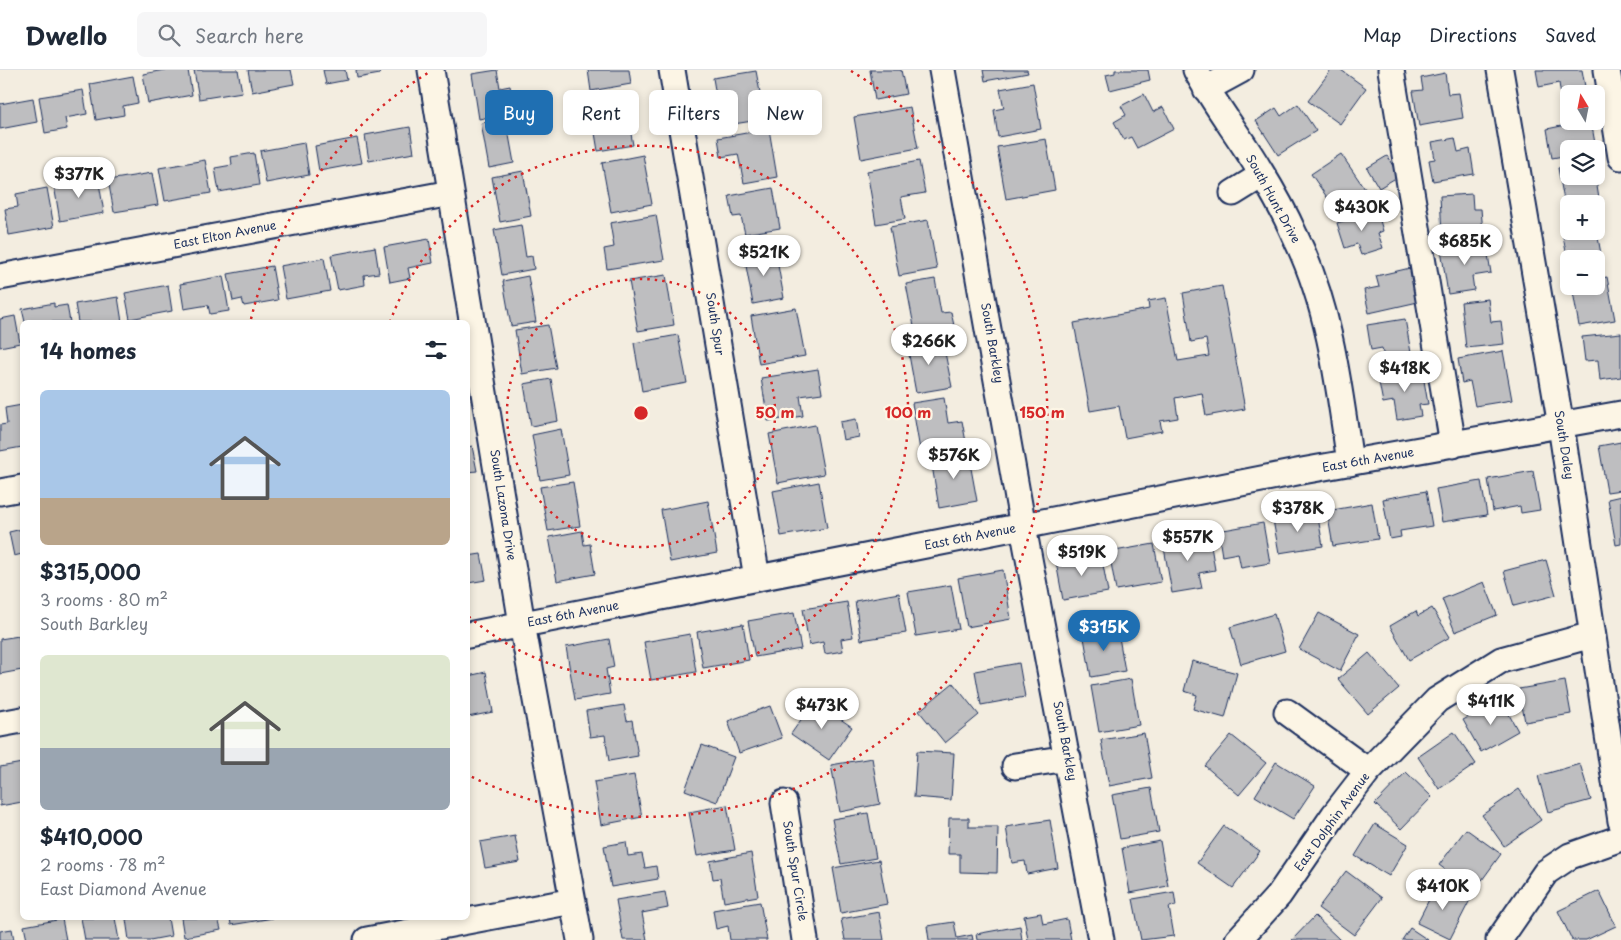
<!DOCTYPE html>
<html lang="en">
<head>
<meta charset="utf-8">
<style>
	:root { --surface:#fff; --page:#f6f6f7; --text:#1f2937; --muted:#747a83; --line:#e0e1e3; --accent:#1f6fb2 }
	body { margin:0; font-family:"Playpen Sans",sans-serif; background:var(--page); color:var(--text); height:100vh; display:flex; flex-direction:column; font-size:19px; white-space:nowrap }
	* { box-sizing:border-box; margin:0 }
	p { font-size:16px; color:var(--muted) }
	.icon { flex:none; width:28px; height:28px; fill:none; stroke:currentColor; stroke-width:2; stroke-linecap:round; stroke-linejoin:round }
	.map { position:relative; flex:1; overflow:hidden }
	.details { position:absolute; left:20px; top:250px; width:450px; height:600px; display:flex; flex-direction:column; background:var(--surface); border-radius:8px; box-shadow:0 2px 8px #0003 }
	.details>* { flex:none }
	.top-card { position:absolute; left:485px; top:20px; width:475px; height:45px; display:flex; gap:10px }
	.needle { width:32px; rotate:350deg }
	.fabs { position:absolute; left:1560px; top:15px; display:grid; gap:10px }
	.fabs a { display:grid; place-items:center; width:45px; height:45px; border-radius:8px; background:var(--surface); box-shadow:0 2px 8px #0003; font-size:25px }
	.price { position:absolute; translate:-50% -42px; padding:0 11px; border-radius:18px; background:#fff; color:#222; font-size:16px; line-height:32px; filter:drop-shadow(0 1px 2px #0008) }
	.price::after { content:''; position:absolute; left:50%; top:30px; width:15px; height:11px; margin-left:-8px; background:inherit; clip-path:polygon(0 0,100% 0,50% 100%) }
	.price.active { background:var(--accent); color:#fff }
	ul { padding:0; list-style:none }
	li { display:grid; align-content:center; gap:10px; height:265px; padding:0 20px }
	li span { display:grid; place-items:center; height:155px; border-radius:8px; color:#555 }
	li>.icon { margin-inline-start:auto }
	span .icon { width:90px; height:90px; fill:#fffc; stroke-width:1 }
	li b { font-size:21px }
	h2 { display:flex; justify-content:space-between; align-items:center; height:60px; padding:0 20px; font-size:21px }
	.pill { padding:0 18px; border-radius:8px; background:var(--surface); box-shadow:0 2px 8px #0003; font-size:18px; line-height:45px }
	.pill.active { background:var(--accent); color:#fff }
	header { display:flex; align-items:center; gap:30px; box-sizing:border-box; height:70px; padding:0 25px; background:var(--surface); border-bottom:1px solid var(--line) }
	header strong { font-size:24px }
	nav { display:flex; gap:28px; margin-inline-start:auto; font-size:18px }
	.search { width:350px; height:45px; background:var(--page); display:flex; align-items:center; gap:12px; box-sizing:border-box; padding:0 18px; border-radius:8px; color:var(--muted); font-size:19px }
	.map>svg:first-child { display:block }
</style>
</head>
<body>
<header>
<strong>Dwello</strong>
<div class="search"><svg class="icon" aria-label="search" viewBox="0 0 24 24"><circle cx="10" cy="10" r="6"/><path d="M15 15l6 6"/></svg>Search here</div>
<nav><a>Map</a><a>Directions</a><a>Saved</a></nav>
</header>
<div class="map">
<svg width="1621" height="870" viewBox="0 0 1621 870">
	<rect width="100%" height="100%" fill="#f3ede0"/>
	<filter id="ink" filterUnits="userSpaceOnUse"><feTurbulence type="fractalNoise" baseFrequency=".02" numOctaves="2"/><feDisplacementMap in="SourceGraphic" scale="10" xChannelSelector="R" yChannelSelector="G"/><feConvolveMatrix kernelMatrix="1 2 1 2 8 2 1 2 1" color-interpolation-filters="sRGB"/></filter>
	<g filter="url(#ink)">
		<path fill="#bebec0" stroke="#1b2f5e" d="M164,0H188L192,25L148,33L143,4Z
			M194,0H238L242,22L199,29Z
			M248,0H291L294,14L252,22Z
			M323,0H345L347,10L326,14Z
			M356,0H379L380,4L357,8Z
			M497,0L500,18L510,16L515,42L479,49L472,4Z
			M588,0H629L631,14L591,21Z
			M870,0H901L906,24L875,30Z
			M983,0H1027L1028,3L985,11Z
			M1115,0H1148L1150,10L1110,20L1106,5L1115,3Z
			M1331,0H1341L1366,18L1340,54L1308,31Z
			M1536,0H1582L1586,22L1561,26L1559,13L1539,17Z
			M756,1L765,49L721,56L713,8Z
			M1445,3L1448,24L1459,23L1463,48L1419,56L1413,21L1423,20L1421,8Z
			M133,6L138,33L123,36L124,45L96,50L90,14Z
			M1033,13L1041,59L998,67L994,40L1004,38L1000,19Z
			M83,20L87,44L65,48L67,59L45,63L39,27Z
			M1144,24L1153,42L1163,37L1174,59L1137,78L1131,67L1124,70L1114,52L1126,45L1121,36Z
			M634,25L637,40L627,42L633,75L598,81L590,33Z
			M33,28L37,52L0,59V34Z
			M1298,34L1316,61L1278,85L1256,51L1276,38L1281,46Z
			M910,37L918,78L861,89L854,47Z
			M1569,42V51H1591L1596,79H1569V85L1552,88L1547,59L1566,55L1564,43Z
			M506,49L514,93L489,98L481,53Z
			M410,57L414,83L369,91L365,65Z
			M769,59L777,107L744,113L738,84L721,87L718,68Z
			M357,68L362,93L319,101L315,76Z
			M1455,68L1458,82L1470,79L1474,104L1433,111L1429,90L1435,89L1432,72Z
			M1046,69L1055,120L1006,129L997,77Z
			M304,73L309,105L266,113L260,81Z
			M254,83L259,115L219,122L215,98L232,95L231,87Z
			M1341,84L1365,119L1335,139L1311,104Z
			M643,85L652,134L611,142L602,93Z
			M1387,86L1399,106L1379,118L1367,98Z
			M205,90L211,123L165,131L159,98Z
			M919,91L925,123L901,127L905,149L876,154L867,101Z
			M1569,96V106H1587L1588,111L1596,110L1601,141H1596V134H1569L1567,147L1558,98Z
			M523,101L531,146L500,152L492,107Z
			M152,103L158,135L114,142L108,110Z
			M98,107L104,143L60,151L54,115Z
			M47,118L54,157L9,165L5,139L18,137L16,124Z
			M773,118L780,158L745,164L741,146L733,147L729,126Z
			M1472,124L1473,139H1481L1483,162L1442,164L1440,126Z
			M1377,140L1383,161L1378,163L1383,178L1361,185L1357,174L1345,178L1337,153Z
			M656,145L664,190L607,199L604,179L614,177L610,153Z
			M928,150L937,199L899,206L890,157Z
			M521,155L526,187L532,186L534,199L502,205L494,160Z
			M1569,156V161L1597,162L1601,184L1589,186V189H1569V196L1561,157Z
			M429,169L433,193L408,198L410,208L390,212L384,177Z
			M1486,172L1491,203L1472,206L1474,220L1448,224L1441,179Z
			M375,177L379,203L364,205L365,215L338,220L331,185Z
			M775,179L784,228L753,234L744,185Z
			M324,188L330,221L286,229L280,196Z
			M272,196L278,230L244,236L242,229L233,231L228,204Z
			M1410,198L1418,232L1369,243L1364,220L1379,217L1376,206Z
			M666,205L674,255L638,261L629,211Z
			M223,206L229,241L210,244L208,235L184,239L180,214Z
			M528,206L536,252L511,256L503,211Z
			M1607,207L1615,250L1579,256L1572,216H1596V209Z
			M935,209L941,243L951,242L955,260L916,267L906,214Z
			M168,215L172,241L130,249L125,223Z
			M1222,216L1245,339L1206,346L1202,323L1175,328L1178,348L1160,351L1162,361L1125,368L1119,336L1090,341L1074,253L1149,239L1148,231L1166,228L1178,291L1209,286L1206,269L1191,272L1183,223Z
			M118,227L122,252H78L75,234Z
			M1488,229L1491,252L1501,251L1504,274L1466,278L1461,232Z
			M54,233V237L67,235L70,252H25L22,239Z
			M796,238L805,286L759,294L751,246Z
			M15,246L20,273L0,277V249Z
			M1405,249L1413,294L1386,299L1382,278L1371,280L1367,255Z
			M548,255L556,298L522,304L515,260Z
			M1621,263V307L1600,310L1598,290L1585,291L1582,267Z
			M678,265L687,313L642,321L634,273Z
			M942,268L952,317L916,323L907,274Z
			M1503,281L1512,330L1475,336L1470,311L1462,313L1458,289Z
			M818,299L822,323L800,326L803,346L768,351L761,308Z
			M1422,299L1428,334L1419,335L1421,346L1397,350L1394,331L1383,333L1378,307Z
			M551,309L558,351L531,356L524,314Z
			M944,328L948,353L962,351L966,372L920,380L912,333Z
			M22,335V377L0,381V355L7,354L5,338Z
			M856,349L859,367L843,370L840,352Z
			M815,355L824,404L778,413L769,364Z
			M561,359L569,405L540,410L532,365Z
			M1621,372V420L1607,422L1599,376Z
			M472,376L477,401L468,402V377Z
			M968,382L977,431L939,438L931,389Z
			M1533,401L1540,440L1521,443L1520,436L1493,441L1488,409Z
			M1481,411L1487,445L1442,452L1436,419Z
			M573,412L580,456L548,461L540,417Z
			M819,412L827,458L781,466L773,421Z
			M1426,421L1432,456L1400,461L1401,467L1390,469L1383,429Z
			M1621,426V474L1616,475L1608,429Z
			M708,431L717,483L670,492L661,440Z
			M1372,433L1378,469L1333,476L1327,441Z
			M1317,442L1323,476L1279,483L1273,450Z
			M1263,453L1270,493L1241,498L1238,483L1222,486L1218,461Z
			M22,459V484L14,486L9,462Z
			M582,461L584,475L590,474L595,504L557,511L549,467Z
			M1209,464L1215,500L1199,503L1202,518L1172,523L1163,472Z
			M1154,474L1161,512L1116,520L1109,482Z
			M481,484L486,510L468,513V486Z
			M1101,484L1108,522L1063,530L1056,492Z
			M1546,490L1556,525L1514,536L1504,501Z
			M1003,500L1011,549L967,557L958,508Z
			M1484,512L1497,545L1455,562L1442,529Z
			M951,515L959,559L916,566L908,522Z
			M899,523L906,563L861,570L855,531Z
			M847,532L853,567L841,569L843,581L825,584L823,572L809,575L803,539Z
			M1432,538L1450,567L1409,590L1390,556L1416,541L1418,546Z
			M794,543L801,579L755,587L748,551Z
			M1319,543L1359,564L1340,601L1299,579Z
			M1274,544L1285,581L1241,594L1230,557Z
			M743,554L749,590L703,598L697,562Z
			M1117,556L1125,601L1091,607L1083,562Z
			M690,564L696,602L651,610L644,572Z
			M19,566L22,600L0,604V569Z
			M609,569L614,597L606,599L610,624L575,630L566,577Z
			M1369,583L1399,618L1368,644L1338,609Z
			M1192,591L1237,603L1225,648L1193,639L1197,625L1184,621Z
			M1019,593L1025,627L981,635L975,601Z
			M486,602L493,642L468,647V606Z
			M1131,609L1139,655L1099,662L1091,616Z
			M1565,611L1571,644L1525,652L1519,619Z
			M953,613L979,645L945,673L919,641Z
			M1501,630L1518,661L1481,682L1463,650Z
			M814,631L852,657L829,690L791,664Z
			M624,635L627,651L632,650L638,686L609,691L605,665L590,667L586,641Z
			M770,636L782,668L739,683L728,651Z
			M1454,662L1476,694L1439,719L1418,687Z
			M1144,663L1152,708L1109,716L1101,670Z
			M1231,665L1266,693L1239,725L1205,696Z
			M702,675L734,687L717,732L685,720Z
			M917,681L954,683L951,730L914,727Z
			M872,688L880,734L840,742L831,695Z
			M1276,692L1315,716L1293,749L1255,726Z
			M22,693V732L0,736V697Z
			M1580,694L1591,730L1548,742L1538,706Z
			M1406,702L1432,727L1401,759L1375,734Z
			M634,705L642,747L601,755L594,712Z
			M1151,718L1159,762L1120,769L1112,725Z
			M1519,719L1541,750L1504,776L1482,745Z
			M727,735L735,780L697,786L689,742Z
			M868,743L876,788L841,794L832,749Z
			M949,748H969V757H998L997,803L960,802V784H948Z
			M1050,750L1058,798L1027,804L1025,791L1012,793L1006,757Z
			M1375,754L1408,774L1389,806L1355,786Z
			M1224,756L1260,781L1233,818L1197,793Z
			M1466,759L1501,784L1474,821L1439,795Z
			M515,766L520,792L485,798L480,772Z
			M1160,771L1168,816L1130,823L1122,778Z
			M626,772L628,786L642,784L645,798L656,796L658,809L611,817L604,776Z
			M751,783L758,826L724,832L720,808L713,809L710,791Z
			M879,790L887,834L841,843L833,798Z
			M1346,801L1382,828L1354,865L1318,838Z
			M1437,814L1470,830L1450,869L1417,853Z
			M1599,821L1616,856L1586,870H1572L1558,841Z
			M665,822L668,838L642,843L647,870H623L616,830Z
			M1174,822L1176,836L1169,837L1174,866L1141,870L1133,829Z
			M760,832L767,870H730L728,856L716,859L713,840Z
			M879,842L884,870H845L841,849Z
			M1041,843L1043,854L1067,849L1071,870H1028L1024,846Z
			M1315,846L1340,870H1292Z
			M81,848H115L119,870H85Z
			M136,848H168L171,866L150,870H129L126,849Z
			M181,848H218L221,860L184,867Z
			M230,848H273L231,855Z
			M62,849L66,870H27L24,856Z
			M954,852L957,868L972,865L973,870H929L927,856Z
			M1020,856L1022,870H977L976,864Z
			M1410,858L1428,870H1402Z
			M12,859L14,870H0V861Z"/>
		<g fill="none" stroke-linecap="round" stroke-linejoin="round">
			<defs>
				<path id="minor" d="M431,0L522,554L580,870
					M672,0L757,508
					M942,0L1023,457L1101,870
					M1196,0C1215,36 1239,65 1259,99C1272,120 1285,143 1295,166C1330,237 1339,316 1350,393
					M1391,0L1453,375
					M1500,0L1561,356L1621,751
					M1607,0L1621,87
					M1206,19L1241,0
					M1233,123L1262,105
					M0,207L451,123
					M0,422L22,418
					M468,565L1302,401L1621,344
					M1287,642L1368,701
					M0,654L22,650
					M1015,696L1068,688
					M784,733L805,870
					M367,870L573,831
					M1238,870L1279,825L1334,745L1368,701L1437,630L1501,590L1592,565
					M1499,870L1546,802L1570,786L1621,768"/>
			</defs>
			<use href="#minor" stroke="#1b2f5e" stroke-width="29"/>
			<use href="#minor" stroke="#fcf5e5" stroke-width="25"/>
		</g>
	</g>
	<g fill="none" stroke="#d62828" stroke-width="2.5" stroke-dasharray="2.5 5">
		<circle cx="641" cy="343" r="134"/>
		<path d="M390 252A267 267 0 1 1 468 546"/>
		<path d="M251 249A401 401 0 0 1 431 1M851 1A401 401 0 0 1 468 705"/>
	</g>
	<g text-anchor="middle" stroke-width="4.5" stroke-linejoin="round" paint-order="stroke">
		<g font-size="12" fill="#1b2f5e" stroke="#fcf5e5">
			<text transform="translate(1273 129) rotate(61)" y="4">South Hunt Drive</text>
			<text transform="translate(225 165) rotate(-11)" y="4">East Elton Avenue</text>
			<text transform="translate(715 254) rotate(81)" y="4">South Spur</text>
			<text transform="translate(992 273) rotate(80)" y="4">South Barkley</text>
			<text transform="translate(1564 375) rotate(81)" y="4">South Daley</text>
			<text transform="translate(1368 390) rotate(-10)" y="4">East 6th Avenue</text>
			<text transform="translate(503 435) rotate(81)" y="4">South Lazona Drive</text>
			<text transform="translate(970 467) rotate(-11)" y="4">East 6th Avenue</text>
			<text transform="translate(573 544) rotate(-11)" y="4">East 6th Avenue</text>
			<text transform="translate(1065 671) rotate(79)" y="4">South Barkley</text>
			<text transform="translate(1332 752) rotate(-54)" y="4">East Dolphin Avenue</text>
			<text transform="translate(795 801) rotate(81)" y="4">South Spur Circle</text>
		</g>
	</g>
	<circle cx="641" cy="343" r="8" fill="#d62828" stroke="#fcf5e5" stroke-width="2.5"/>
	<g font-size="15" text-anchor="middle" font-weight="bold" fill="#d62828" stroke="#fcf5e5" stroke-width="4.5" stroke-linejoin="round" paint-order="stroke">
		<text x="775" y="348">50 m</text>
		<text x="908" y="348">100 m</text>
		<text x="1042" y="348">150 m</text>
	</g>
</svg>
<div class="fabs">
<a><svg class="needle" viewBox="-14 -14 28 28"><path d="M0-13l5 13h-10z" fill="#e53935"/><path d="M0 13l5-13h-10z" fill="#747a83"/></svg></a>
<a><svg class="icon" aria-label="layers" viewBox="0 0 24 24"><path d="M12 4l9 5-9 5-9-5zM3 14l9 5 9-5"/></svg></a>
<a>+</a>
<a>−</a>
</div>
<b class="price" style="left:79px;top:129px">$377K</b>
<b class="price" style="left:1362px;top:162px">$430K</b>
<b class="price" style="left:1465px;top:196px">$685K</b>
<b class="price" style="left:764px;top:207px">$521K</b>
<b class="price" style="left:929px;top:296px">$266K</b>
<b class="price" style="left:1405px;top:323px">$418K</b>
<b class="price" style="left:954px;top:410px">$576K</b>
<b class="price" style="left:1298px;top:463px">$378K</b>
<b class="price" style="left:1188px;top:492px">$557K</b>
<b class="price" style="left:1082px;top:507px">$519K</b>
<b class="price active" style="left:1104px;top:582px">$315K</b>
<b class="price" style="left:1491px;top:656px">$411K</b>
<b class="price" style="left:822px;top:660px">$473K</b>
<b class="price" style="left:1443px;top:841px">$410K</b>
<div class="top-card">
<a class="pill active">Buy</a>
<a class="pill">Rent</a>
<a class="pill">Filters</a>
<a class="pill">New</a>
</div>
<section class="details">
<h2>14 homes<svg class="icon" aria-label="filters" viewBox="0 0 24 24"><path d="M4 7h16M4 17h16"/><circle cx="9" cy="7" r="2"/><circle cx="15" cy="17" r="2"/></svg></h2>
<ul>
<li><span style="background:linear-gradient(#a9c7e8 70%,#b9a48a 0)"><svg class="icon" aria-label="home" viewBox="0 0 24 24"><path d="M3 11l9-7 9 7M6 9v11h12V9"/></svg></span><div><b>$315,000</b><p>3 rooms · 80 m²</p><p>South Barkley</p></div></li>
<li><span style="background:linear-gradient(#dfe7d0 60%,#9aa5b1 0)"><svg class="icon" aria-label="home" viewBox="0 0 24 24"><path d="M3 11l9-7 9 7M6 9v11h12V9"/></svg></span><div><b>$410,000</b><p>2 rooms · 78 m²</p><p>East Diamond Avenue</p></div></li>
</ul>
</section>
</div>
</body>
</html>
